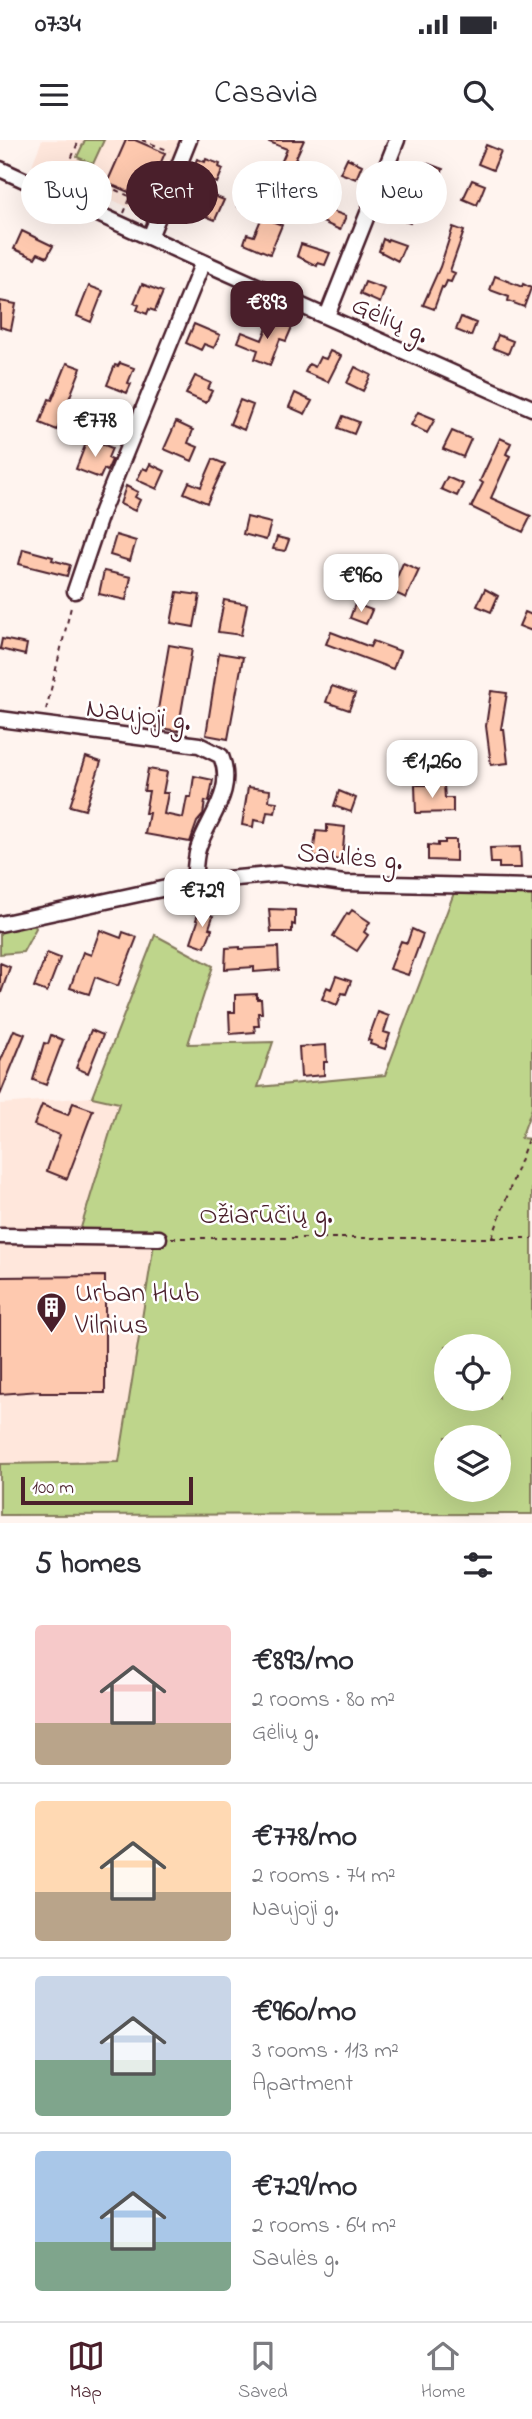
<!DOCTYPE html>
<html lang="en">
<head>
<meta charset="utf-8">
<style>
	:root { --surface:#fff; --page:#f7f7f7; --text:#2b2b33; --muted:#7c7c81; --line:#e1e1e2; --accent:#4a1f2b }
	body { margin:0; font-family:"Indie Flower",sans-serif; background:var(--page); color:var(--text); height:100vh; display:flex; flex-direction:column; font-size:26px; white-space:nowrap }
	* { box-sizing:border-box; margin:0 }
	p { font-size:23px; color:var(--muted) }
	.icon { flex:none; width:38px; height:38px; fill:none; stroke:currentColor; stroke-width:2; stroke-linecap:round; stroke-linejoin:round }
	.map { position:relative; height:1383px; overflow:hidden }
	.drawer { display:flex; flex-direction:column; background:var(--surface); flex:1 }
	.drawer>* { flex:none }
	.top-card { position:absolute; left:21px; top:21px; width:490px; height:63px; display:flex; gap:14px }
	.controls { position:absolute; left:434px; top:1194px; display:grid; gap:14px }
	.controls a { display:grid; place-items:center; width:77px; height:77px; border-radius:50%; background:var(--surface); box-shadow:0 7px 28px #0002; font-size:35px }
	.scale { position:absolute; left:21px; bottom:18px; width:172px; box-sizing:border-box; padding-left:7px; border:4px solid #4a1f2b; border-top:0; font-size:19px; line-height:24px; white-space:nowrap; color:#4a1f2b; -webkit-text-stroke:5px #fff; paint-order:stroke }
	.price { position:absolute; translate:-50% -60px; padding:0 16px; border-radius:14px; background:#fff; color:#222; font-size:23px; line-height:46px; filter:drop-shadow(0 2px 4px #0008) }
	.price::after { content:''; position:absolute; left:50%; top:42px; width:21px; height:16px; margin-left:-10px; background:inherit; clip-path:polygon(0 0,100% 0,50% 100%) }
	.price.on { background:var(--accent); color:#fff }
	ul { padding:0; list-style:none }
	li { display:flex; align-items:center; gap:21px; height:175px; padding:0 35px }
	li+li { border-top:2px solid var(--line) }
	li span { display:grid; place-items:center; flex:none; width:196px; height:140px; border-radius:7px; color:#555 }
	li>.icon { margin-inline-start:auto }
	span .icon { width:84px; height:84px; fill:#fffc; stroke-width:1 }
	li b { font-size:30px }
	h2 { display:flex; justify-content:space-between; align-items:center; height:84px; padding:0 35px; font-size:30px }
	.pill { padding:0 24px; border-radius:32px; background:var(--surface); box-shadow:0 7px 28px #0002; font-size:24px; line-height:63px }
	.pill.on { background:var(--accent); color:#fff }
	.status { display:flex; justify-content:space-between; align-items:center; height:49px; padding:0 35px; background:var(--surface); direction:ltr }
	.status svg { height:19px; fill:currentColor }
	header { display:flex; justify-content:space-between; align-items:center; height:91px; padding:0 35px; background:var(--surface); font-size:32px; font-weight:600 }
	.dock { display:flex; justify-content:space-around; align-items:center; height:98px; border-top:2px solid var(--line); background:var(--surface); font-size:19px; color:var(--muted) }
	.dock a { display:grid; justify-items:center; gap:4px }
	.dock .on { color:var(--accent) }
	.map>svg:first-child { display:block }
</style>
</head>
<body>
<div class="status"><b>07:34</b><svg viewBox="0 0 49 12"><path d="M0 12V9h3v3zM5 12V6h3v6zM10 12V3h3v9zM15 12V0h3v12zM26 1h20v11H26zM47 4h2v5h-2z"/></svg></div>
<header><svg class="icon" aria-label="menu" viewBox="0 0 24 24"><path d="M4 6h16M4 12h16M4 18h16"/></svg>Casavia<svg class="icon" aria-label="search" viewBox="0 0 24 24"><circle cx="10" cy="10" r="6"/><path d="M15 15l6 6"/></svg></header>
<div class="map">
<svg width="532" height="1383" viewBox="0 0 532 1383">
	<rect width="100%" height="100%" fill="#fff4ef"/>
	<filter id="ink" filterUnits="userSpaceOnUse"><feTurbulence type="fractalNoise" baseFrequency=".0143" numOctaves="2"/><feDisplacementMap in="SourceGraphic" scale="14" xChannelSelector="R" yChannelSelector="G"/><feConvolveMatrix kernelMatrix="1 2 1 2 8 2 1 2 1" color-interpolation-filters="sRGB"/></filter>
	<g filter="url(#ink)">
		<path fill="#ffe7dc" d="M42,0H179L149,76L32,25Z
			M92,957L119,963L80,1090L156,1091L119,1322L0,1324V964Z"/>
		<path fill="#bed58b" stroke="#847a5b" stroke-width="2" fill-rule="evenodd" d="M85,0H104L93,24L77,17Z
			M454,753H532V968L521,998L532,999V1374L0,1375V1324L119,1322L156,1091H80L119,963L92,957L155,795L213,826L188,904L273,902L258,947L385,935ZM446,1206H499V1258H446ZM446,1297H499V1349H446Z
			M34,784L36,788L23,812L0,814V792Z"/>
		<path fill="#fec9af" stroke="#4a1f2b" stroke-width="2" d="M126,0H135L165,13L145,59L107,43Z
			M278,0H304L294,22L314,31L310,39L284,29L286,25L281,23L287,9L267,1Z
			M486,5L501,11L493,30L478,24Z
			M347,18L362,25L356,39L340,33Z
			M197,19L205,22L206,19L220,24L219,27L223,29L217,43L191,33Z
			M426,23L443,29L437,45L417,36L421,24L425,25Z
			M472,40L485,45L477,65L463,59Z
			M253,41L275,51L277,45L288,50L274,82L282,85L270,114L244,103L247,94L254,96L262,77L237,66L242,55L246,57Z
			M209,54L224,60L215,80L200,74Z
			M402,61L417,66L410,83L396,78Z
			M321,67L346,76L340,90L316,79Z
			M453,87L464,91L450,131L455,133L451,142L447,141L444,148L442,147L434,169L423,165L440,127Z
			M22,91L53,106L47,117L38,113L35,118L14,109Z
			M383,99L387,101L388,99L405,105L398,121L379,111Z
			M301,104L330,113L325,125L318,123L317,126L297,116Z
			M495,136L522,147L523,144L531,148L524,167L508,161L509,157L490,150Z
			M365,142L385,149L380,163L360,154Z
			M142,144L163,152L155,171L149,169L147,174L137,170L139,165L134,163Z
			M89,146L103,151L91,182L77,176Z
			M0,161L16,164L11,190L0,187Z
			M461,177L476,183L471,196L456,190Z
			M271,178L292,187L286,201L280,199L270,225L255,219L258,210L238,202L242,192L262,200Z
			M194,184L220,195L214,208L204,204L201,210L186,203Z
			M498,195L513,201L508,214L493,208Z
			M330,211L341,216L328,242L305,232L309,224L315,227L320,217L326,219Z
			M67,223L81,228L57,290L40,283L49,259L52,260Z
			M120,223L134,228L128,243L131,244L127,253L107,245L115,225L118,226Z
			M355,227L371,235L363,251L347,243Z
			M195,236L211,243L208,249L212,251L206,263L186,254Z
			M295,253L312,261L305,274L289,267Z
			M240,260L253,265L244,290L230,284Z
			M418,272L435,279L427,293L411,285Z
			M343,276L359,282L354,294L338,288Z
			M176,282L193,290L188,303L198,307L192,321L164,309Z
			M452,291L471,299L463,317L443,309Z
			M88,298L112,308L108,318L112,320L107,331L104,329L100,338L76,329Z
			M500,298L511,303L506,314L510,316L491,358L531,376L523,392L471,367L483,343L480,341Z
			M213,319L225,324L207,363L184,353L189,342L201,347Z
			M150,324L165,331L157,349L137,340L143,328L147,330Z
			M447,337L463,344L457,356L441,349Z
			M126,346L138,352L135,357L140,360L135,371L120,364Z
			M247,377L271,383L266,400L243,394Z
			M116,395L136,401L130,421L110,415Z
			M277,397L289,400L285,411L273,409Z
			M23,409L53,417L52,420L70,425L67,436L19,424Z
			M403,423L419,430L406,458L391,451Z
			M104,431L131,437L126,460L99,454Z
			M485,449L498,456L491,472L477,466Z
			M177,452L200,455L194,487L171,483Z
			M224,460L247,464L241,495L218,492Z
			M355,464L372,470L366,484L350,478Z
			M525,472L532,475V491L519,486Z
			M331,492L365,505L370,507L373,501L400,511L393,529L326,504Z
			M2,499L27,504L25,515L0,509Z
			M169,505L192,509L178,591L155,587Z
			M219,513L243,517L228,599L206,595Z
			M332,546L355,554L349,570L326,562Z
			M491,551L507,553L501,589H504L508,623L491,625L486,586Z
			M86,617L101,622L85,670L70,666Z
			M148,629L167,632L163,653H168L164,674L183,678L187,657H191L194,636L213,640L209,662L205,661L203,675L197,682L190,702L145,694L149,673H145L149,651H144Z
			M415,645H444L445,658H453V672L416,673Z
			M248,647L270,650L269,661L277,662L275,673L267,672L265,682L254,680L253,687L242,685Z
			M339,651L356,658L351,672L334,666Z
			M327,685L345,687L342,720L313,717L316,691L327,692Z
			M445,700H456V721L428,720V705L438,706V703H445Z
			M520,707L521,728H499V723H491L490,708Z
			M269,769L295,770V785L292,784V792H271Z
			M352,770L370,782L364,792L368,795L357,811L333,796L347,773L349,774Z
			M199,771L213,776L209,788L212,789L205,807L191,802L198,781L196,780Z
			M412,789L423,794L408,835L390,829L401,801L407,803Z
			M100,790L121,798L123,792L137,797L118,846L95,837L89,854L70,848L83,812L91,815Z
			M240,807V809L278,807L279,830L254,832V827L225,829L226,808Z
			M47,813L60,818L47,852L34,847Z
			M0,823L10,827L1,853L0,852Z
			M336,836L351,841L346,854L342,853L337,865L322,859L327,847L331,849Z
			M257,854V859H261L262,873H258L259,886H254L255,892L230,894L229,872H235V855Z
			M378,872L389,876L384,892L390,894L385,909L370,904L371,901L368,900Z
			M14,890L25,894L0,955V922Z
			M91,890L103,895L88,933L76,928Z
			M51,895L63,900L46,945L33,940L44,903L48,904Z
			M326,905L327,922H324V935L301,937L299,907Z
			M73,963L93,970L67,1039L47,1031L60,995L34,985L42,965L68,975Z
			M105,1136V1253H40V1251L0,1254V1137Z"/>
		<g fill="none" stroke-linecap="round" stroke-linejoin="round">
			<defs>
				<path id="street" d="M0,29L203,122L532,268
					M150,97L189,0
					M327,176L397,0
					M75,451L102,371L203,122
					M0,579L199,605L221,616C236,652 208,677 198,709C195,719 195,731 194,742
					M0,784L194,742L280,734L344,743L532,747
					M0,1096L159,1098"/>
			</defs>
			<use href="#street" stroke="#4a1f2b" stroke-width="19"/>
			<path stroke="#4a1f2b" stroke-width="2" stroke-dasharray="5 5" stroke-linecap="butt" d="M142,0L170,11
				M68,27L79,0
				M61,44L67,28L149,65
				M124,73L132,54
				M46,570L72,463
				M171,1098H532
				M492,1098L532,988"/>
			<use href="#street" stroke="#fff" stroke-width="14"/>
		</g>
	</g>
	<defs>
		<symbol id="building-pin" viewBox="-11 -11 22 30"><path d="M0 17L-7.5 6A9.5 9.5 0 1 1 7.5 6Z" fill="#4a1f2b" stroke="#fff"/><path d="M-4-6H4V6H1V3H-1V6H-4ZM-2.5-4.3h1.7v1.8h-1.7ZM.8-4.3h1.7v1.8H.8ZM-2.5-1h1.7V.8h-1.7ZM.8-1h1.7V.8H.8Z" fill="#fff"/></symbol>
	</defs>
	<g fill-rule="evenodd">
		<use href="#building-pin" x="34" y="1150" width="35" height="47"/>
	</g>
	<g text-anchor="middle" stroke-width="5" stroke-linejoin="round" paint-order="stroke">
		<g font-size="28" fill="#4a1f2b" stroke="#fff">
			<text transform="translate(391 178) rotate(24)" y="10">Gėlių g.</text>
			<text transform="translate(139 573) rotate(8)" y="10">Naujoji g.</text>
			<text transform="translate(350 715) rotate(5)" y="10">Saulės g.</text>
			<text x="266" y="1083">Ožiarūčių g.</text>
		</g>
		<g font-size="28" fill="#4a1f2b" stroke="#fff" text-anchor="start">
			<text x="75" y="1161">Urban Hub<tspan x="75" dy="32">Vilnius</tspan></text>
		</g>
	</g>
</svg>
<div class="controls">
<a><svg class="icon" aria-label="locate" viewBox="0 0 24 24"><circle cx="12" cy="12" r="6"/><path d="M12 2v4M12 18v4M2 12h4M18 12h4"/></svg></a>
<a><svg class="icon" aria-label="layers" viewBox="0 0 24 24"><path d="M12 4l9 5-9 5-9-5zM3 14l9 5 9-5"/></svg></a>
</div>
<div class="scale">100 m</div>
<b class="price on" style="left:267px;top:201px">€893</b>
<b class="price" style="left:95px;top:319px">€778</b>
<b class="price" style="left:361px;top:474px">€960</b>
<b class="price" style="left:432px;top:660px">€1,260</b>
<b class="price" style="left:202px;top:789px">€729</b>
<div class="top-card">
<a class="pill">Buy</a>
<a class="pill on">Rent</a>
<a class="pill">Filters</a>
<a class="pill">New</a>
</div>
</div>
<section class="drawer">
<h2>5 homes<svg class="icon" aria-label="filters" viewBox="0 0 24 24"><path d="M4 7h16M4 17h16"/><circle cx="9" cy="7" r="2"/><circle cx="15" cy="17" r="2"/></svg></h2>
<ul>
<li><span style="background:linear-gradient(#f6c9c9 70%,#b9a48a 0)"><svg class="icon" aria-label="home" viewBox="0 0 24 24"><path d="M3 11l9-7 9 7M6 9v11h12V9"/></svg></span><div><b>€893/mo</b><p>2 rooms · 80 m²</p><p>Gėlių g.</p></div></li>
<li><span style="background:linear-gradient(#ffd9b3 65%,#b9a48a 0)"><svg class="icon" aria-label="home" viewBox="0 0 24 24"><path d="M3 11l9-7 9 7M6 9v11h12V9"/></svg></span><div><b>€778/mo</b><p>2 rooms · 74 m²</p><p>Naujoji g.</p></div></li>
<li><span style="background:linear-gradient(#c9d6e8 60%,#7fa58c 0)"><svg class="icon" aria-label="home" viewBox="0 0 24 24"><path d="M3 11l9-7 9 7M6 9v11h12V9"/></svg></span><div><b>€960/mo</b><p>3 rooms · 113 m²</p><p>Apartment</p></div></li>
<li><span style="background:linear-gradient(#a9c7e8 65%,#7fa58c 0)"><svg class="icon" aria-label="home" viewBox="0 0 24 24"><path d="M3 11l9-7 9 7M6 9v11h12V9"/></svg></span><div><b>€729/mo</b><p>2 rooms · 64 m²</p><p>Saulės g.</p></div></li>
</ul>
</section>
<nav class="dock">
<a class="on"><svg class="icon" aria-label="map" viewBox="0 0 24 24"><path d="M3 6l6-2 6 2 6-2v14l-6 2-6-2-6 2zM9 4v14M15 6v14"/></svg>Map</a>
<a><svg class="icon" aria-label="saved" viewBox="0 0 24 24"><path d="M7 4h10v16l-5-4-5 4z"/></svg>Saved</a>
<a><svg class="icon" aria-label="home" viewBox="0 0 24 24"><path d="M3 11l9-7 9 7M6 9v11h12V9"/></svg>Home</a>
</nav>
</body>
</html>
